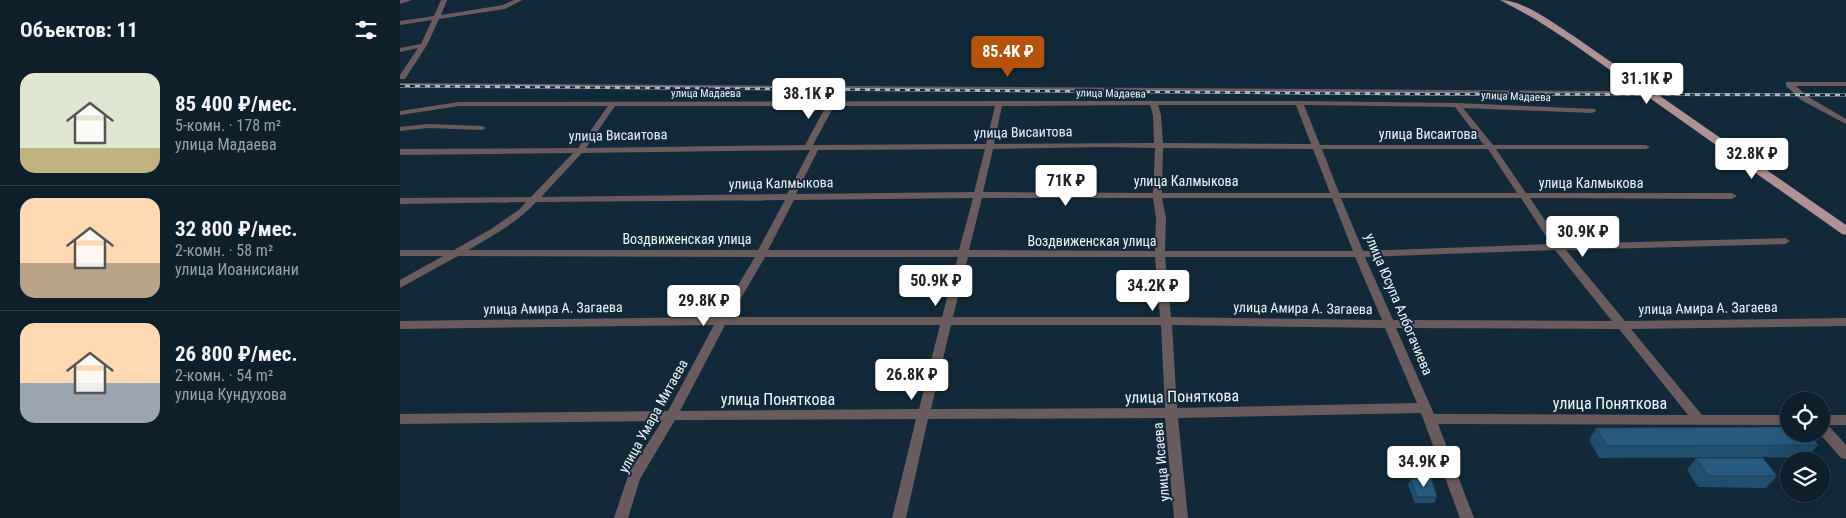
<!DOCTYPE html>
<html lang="ru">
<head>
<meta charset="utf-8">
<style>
	:root { --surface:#0d1f2b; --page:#162733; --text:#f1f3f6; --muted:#9aa2a9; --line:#2d3d47; --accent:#b45309 }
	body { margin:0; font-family:"Roboto Condensed",sans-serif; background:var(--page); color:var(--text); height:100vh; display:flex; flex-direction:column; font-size:19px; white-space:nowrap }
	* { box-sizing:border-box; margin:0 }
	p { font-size:16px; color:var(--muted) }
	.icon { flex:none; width:28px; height:28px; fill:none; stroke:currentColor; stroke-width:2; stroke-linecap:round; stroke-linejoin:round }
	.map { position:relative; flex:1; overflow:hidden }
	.panel { display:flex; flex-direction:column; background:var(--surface); width:400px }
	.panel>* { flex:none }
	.tools { position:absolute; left:1380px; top:392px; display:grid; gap:10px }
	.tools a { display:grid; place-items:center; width:50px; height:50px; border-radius:50%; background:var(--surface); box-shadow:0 5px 20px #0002,0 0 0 1px var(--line); font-size:25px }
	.price { position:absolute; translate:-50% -42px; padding:0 11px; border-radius:5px; background:#fff; color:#222; font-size:16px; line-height:32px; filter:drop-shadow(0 1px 2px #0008) }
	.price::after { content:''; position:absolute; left:50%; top:30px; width:15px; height:11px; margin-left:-8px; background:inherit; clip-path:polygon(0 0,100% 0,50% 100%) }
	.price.current { background:var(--accent); color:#fff }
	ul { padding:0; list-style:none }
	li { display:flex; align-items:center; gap:15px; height:125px; padding:0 20px }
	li+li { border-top:1px solid var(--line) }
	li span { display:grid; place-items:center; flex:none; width:140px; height:100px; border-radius:15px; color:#555 }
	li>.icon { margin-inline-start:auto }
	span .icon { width:60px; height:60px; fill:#fffc; stroke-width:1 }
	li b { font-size:21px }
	h2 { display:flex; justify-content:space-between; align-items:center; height:60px; padding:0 20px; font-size:21px }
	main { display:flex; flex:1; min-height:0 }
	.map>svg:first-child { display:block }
</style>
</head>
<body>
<main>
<section class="panel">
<h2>Объектов: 11<svg class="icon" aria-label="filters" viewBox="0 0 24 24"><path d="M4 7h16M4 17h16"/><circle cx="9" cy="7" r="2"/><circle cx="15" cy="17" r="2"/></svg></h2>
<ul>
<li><span style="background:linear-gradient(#dfe7d0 75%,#c2b280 0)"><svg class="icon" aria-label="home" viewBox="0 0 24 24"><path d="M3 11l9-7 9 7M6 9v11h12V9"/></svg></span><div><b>85 400 ₽/мес.</b><p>5-комн. · 178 m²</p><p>улица Мадаева</p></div></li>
<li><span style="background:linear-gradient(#ffd9b3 65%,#b9a48a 0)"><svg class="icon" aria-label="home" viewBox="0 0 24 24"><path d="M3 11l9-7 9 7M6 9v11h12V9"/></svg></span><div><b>32 800 ₽/мес.</b><p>2-комн. · 58 m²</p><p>улица Иоанисиани</p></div></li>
<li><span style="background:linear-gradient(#ffd9b3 60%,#9aa5b1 0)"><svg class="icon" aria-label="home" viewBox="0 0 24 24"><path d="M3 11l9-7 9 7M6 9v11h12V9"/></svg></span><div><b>26 800 ₽/мес.</b><p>2-комн. · 54 m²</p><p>улица Кундухова</p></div></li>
</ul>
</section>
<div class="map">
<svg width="1446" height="518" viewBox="0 0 1446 518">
	<rect width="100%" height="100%" fill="#112939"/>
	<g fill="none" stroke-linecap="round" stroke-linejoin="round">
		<path fill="#6a5c5e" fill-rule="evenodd" d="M0,0H12L0,4Z
			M41,0H47L41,15L103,5L114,0H122L105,9L39,19L27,45L5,79H0V75L18,48L0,52V48L21,44L32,20L0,25V21L34,16Z
			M1386,82H1446V86H1396L1407,96L1446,119V124L1401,100L1386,86Z
			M0,83L1217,91L1221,93L1217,95L0,87Z
			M599,101H899L1057,103L1195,109L1196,111L1192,113L1063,108L1093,145H1246L1250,147L1246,149H1096L1126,193H1332L1337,196L1332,199L1130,198L1161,244L1385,238L1390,241L1385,244L1166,250L1225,321L1446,318V326L1231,329L1302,415H1389V425L1038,424L1074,518H1060L1021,413L778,418L788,518H774L765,418L528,419L506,518H492L516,419L275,420L240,479L228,518H214L229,473L262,421L0,424V414L268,411L314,325L0,329V321L319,317L355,257L58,256L0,288V280L43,256H0V250H54L91,229L120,209L126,202L0,204V198L131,197L173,153L0,155V149L178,148L208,106H59L0,115V111L59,102ZM750,105L753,115L754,143L594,144L602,106ZM758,105H896L911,144L763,143L761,115ZM904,105L1055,107L1084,145H920ZM215,106H426L405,145L186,148ZM434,106H595L586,144L413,145ZM705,147L755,148L753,193L583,192L593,149ZM763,148L913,149L930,193H762ZM585,149L574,192L396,194L418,150ZM922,149H1088L1117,193H939ZM410,150L387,194L141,197L182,153ZM573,198L559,250H368L394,200ZM582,198H753L756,218L755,251L569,250ZM762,198H932L953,251H765L766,218ZM941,198H1121L1151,244L963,251ZM385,200L358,250H68C92,236 117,223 136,202ZM1155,250L1212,321L993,320L965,257ZM365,257H558L542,317H330ZM568,257H755L760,317H553ZM765,257H955L982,320L771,317ZM325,325H540L519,409L280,411ZM551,325H761L765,408L531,409ZM772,325L985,328L1017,403L777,408ZM996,328L1219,329L1288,415L1034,414Z
			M28,124L82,126L86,128L82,130L28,128L0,131V127Z
			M1421,415H1446V425H1428L1446,445V459L1441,458L1420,434Z"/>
		<path fill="#af9196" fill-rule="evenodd" d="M1100,0C1124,0 1155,24 1175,37L1446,225V235L1442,234L1169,41L1135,19Z"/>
		<defs>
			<path id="rail" d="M0,86L1025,94L1446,95"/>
		</defs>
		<use href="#rail" stroke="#abb8c2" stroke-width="3"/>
		<use href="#rail" stroke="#112939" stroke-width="2" stroke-dasharray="5" stroke-linecap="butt"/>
	</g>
	<path fill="#214e6d" d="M1196,428L1418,445L1407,457L1199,458L1189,440Z
		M1296,458L1377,476L1366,488L1298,487L1287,470Z
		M1011,479L1037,497L1034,503H1015L1008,485Z"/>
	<path fill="#265b7f" stroke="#1b4059" d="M1389,427V434H1409L1418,445L1207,446L1196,428Z
		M1296,458H1363L1377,476H1308Z
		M1031,478L1037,497H1017L1011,479Z"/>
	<g text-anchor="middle" stroke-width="4" stroke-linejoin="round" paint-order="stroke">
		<g font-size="11" fill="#eef6fd" stroke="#112939">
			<text x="306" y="97">улица Мадаева</text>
			<text transform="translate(711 93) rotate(1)" y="4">улица Мадаева</text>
			<text transform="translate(1116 96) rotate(2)" y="4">улица Мадаева</text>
		</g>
		<g font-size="14" fill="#eef6fd" stroke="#112939">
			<text transform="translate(623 132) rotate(-1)" y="5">улица Висаитова</text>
			<text x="1028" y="139">улица Висаитова</text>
			<text transform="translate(218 135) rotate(-1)" y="5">улица Висаитова</text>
			<text x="786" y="186">улица Калмыкова</text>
			<text transform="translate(381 183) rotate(-1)" y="5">улица Калмыкова</text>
			<text x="1191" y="188">улица Калмыкова</text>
			<text x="287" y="244">Воздвиженская улица</text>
			<text x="692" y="246">Воздвиженская улица</text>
			<text transform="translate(999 304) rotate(67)" y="5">улица Юсупа Албогачиева</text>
			<text transform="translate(153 308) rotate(-1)" y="5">улица Амира А. Загаева</text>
			<text transform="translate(903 308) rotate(1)" y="5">улица Амира А. Загаева</text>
			<text transform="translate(1308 308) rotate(-1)" y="5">улица Амира А. Загаева</text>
			<text transform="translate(253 416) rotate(-61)" y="5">улица Умара Митаева</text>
			<text transform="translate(761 462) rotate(-95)" y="5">улица Исаева</text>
		</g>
		<g font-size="16" fill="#eef6fd" stroke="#112939">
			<text transform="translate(782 396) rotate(-1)" y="6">улица Поняткова</text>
			<text x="378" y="405">улица Поняткова</text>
			<text x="1210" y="409">улица Поняткова</text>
		</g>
	</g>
</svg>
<div class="tools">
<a><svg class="icon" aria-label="locate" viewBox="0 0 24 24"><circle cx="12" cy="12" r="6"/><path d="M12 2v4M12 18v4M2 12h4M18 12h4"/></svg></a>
<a><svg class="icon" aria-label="layers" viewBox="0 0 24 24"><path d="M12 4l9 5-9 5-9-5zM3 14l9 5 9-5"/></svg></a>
</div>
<b class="price current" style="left:608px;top:78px">85.4K ₽</b>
<b class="price" style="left:1247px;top:105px">31.1K ₽</b>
<b class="price" style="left:409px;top:120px">38.1K ₽</b>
<b class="price" style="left:1352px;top:180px">32.8K ₽</b>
<b class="price" style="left:666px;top:207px">71K ₽</b>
<b class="price" style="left:1183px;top:258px">30.9K ₽</b>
<b class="price" style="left:536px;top:307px">50.9K ₽</b>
<b class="price" style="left:753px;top:312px">34.2K ₽</b>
<b class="price" style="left:304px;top:327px">29.8K ₽</b>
<b class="price" style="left:512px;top:401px">26.8K ₽</b>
<b class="price" style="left:1024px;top:488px">34.9K ₽</b>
</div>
</main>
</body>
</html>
